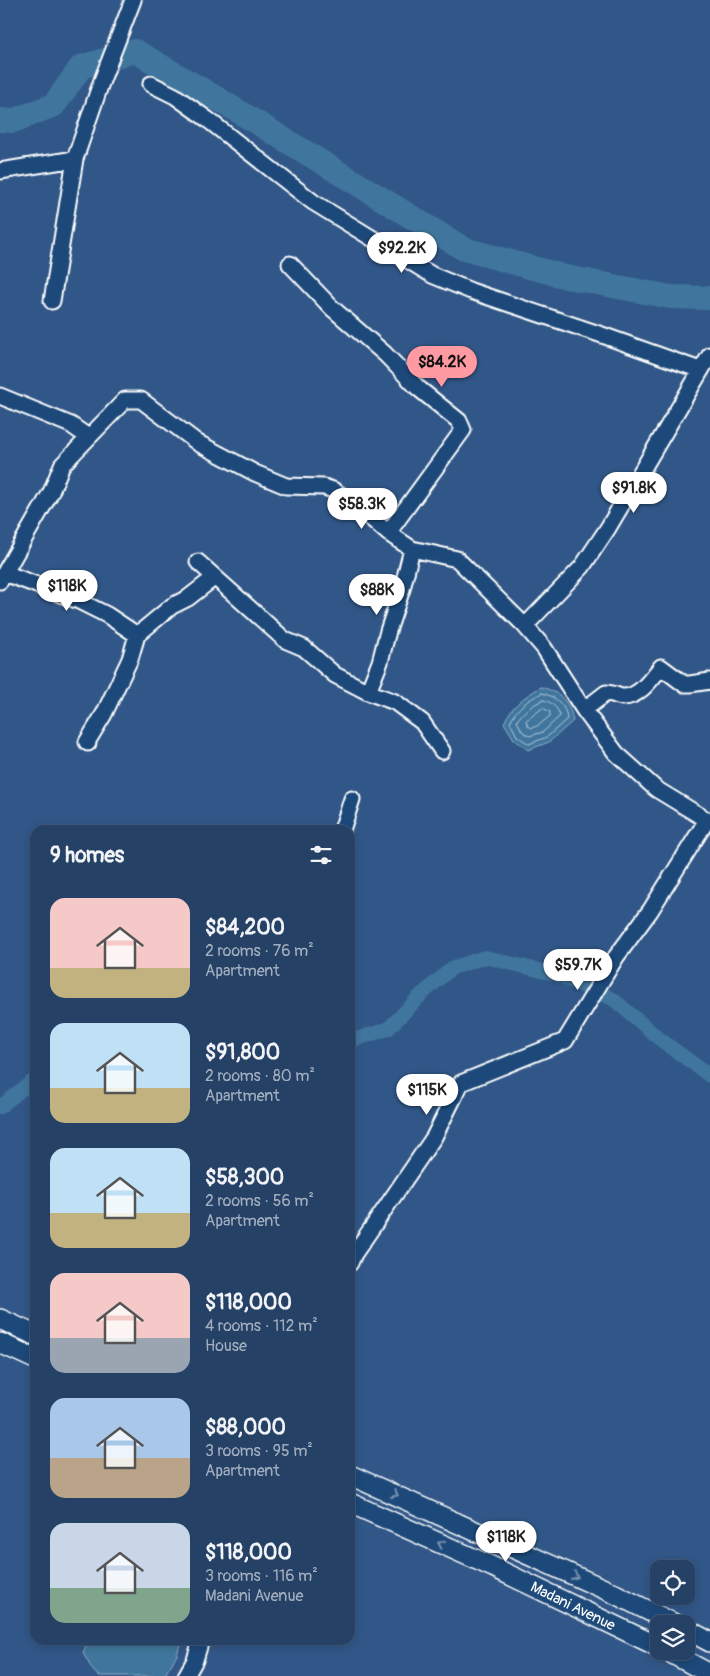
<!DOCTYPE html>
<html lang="en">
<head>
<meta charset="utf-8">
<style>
	:root { --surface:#254166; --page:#2d486c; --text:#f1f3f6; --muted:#a3afbf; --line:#425a7a; --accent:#ff9aa2 }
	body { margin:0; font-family:Pangolin,sans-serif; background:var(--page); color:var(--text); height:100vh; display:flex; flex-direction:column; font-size:19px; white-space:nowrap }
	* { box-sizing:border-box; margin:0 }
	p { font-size:16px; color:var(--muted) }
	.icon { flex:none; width:28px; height:28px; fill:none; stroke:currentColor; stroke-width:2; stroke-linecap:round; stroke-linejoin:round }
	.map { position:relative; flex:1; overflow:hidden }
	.side { position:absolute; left:30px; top:825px; width:325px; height:820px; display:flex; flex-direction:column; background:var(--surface); border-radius:15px; box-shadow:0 2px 8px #0003,0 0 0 1px var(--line) }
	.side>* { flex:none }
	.controls { position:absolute; left:650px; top:1560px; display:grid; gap:10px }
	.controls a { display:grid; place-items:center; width:45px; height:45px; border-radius:10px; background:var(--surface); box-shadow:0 2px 8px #0003,0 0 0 1px var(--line); font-size:25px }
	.price { position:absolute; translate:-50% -42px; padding:0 11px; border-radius:18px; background:#fff; color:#222; font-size:16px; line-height:32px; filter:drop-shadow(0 1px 2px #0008) }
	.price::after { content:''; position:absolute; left:50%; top:30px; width:15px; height:11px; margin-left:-8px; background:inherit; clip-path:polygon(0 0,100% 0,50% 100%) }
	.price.selected { background:var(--accent); color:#111 }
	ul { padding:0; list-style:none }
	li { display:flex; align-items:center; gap:15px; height:125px; padding:0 20px }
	li span { display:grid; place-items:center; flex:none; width:140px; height:100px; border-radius:15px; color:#555 }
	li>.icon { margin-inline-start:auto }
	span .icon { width:60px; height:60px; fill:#fffc; stroke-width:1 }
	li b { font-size:21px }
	h2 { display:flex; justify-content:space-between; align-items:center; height:60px; padding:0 20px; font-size:21px }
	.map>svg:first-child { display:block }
</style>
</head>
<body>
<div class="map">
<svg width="710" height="1676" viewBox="0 0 710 1676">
	<rect width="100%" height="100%" fill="#315788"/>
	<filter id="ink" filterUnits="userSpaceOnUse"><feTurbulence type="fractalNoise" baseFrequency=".02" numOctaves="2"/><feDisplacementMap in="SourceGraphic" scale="10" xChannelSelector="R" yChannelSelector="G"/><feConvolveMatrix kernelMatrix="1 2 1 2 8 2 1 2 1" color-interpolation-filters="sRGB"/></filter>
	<g filter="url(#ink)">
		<path fill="#40769d" stroke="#8cadc4" d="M541,687C560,692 570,702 573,721L549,742L528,750L514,739L504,723C512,705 524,697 541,687Z
			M88,1640H181L177,1655L164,1676H98L92,1669L83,1653Z"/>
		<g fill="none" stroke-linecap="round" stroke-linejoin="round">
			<path stroke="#b3c8d8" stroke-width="1" d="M542,693C555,696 566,705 567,719L547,737L529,744L517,736L510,722C516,708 529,699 542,693Z
				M543,700C551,701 558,708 560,716L543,732L529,736L522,731L517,721C522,712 534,704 543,700Z
				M543,708L550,712V716L539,725L532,728L528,726L526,721Z"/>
			<path stroke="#40769d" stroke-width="14" d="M350,1041L388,1029L421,995L452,968L485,957L554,974L613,999L661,1040L710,1076
				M0,1107L35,1079"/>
			<path stroke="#40769d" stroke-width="24" d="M0,120L13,121L54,105L81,67L135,51L223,102L464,249L566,277L671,297L710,298"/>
			<defs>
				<path id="minor" d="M151,84L175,96L207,119L313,202L432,275L471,291L605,336L700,370
					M0,171L75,159
					M290,264L332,308L385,354L418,388L459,421L463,430L388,533
					M52,301L75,159L101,83L133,0
					M0,396L71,425L88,437
					M198,562L285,640L304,648L335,675L368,692L395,702L422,722L442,751
					M5,573L79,601L107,615L137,635
					M0,581L51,492L62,465L125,400H141L198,443L255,473L286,486L324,487L333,490L356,505L388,533L412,549L457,559L525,626L544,648L584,710L616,753L656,789L707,820H710
					M525,626L582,567L608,528L710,355
					M368,692L380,662L388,631L402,589L412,549
					M584,710L606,693C612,693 617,696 622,697C639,698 652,678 661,667L684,684H690L710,681
					M88,743L87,742L104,714L130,659L137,635L172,606L188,598L215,577
					M342,830L352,799
					M350,1263L354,1254L434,1137L461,1083L565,1041L616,957L650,911L707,820
					M186,1676L195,1660L201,1640"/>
				<path id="major" d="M0,1319L35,1335
					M0,1343L35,1359
					M350,1475L613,1593L675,1624
					M350,1503L493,1567L659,1647
					M686,1629L710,1642
					M667,1651L710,1674"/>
			</defs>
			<use href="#minor" stroke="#fff" stroke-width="19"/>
			<use href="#major" stroke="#fff" stroke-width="22"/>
			<use href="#minor" stroke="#1f4a7a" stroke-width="15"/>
			<use href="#major" stroke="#1f4a7a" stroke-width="19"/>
		</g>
		<defs><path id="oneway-chevron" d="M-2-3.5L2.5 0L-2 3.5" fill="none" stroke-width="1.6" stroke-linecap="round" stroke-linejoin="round" transform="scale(1.25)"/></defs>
		<g stroke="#7992af">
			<use href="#oneway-chevron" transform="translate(395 1494) rotate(24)"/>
			<use href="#oneway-chevron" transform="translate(441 1544) rotate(-156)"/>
			<use href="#oneway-chevron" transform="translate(575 1576) rotate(25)"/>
		</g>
	</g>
	<g text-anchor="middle" stroke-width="4" stroke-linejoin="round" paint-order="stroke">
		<g font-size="15" fill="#fff" stroke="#1f4a7a">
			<text transform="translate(573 1606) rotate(26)" y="5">Madani Avenue</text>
		</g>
	</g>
</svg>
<div class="controls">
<a><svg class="icon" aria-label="locate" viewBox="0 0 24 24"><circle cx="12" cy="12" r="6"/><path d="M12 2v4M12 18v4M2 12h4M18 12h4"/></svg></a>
<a><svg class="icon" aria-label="layers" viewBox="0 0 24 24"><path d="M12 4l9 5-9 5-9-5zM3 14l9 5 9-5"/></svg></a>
</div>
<b class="price" style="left:402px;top:274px">$92.2K</b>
<b class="price selected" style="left:442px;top:388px">$84.2K</b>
<b class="price" style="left:634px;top:514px">$91.8K</b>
<b class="price" style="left:362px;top:530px">$58.3K</b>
<b class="price" style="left:67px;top:612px">$118K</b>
<b class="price" style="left:377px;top:616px">$88K</b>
<b class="price" style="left:578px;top:991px">$59.7K</b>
<b class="price" style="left:427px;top:1116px">$115K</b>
<b class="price" style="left:506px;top:1563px">$118K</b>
<section class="side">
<h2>9 homes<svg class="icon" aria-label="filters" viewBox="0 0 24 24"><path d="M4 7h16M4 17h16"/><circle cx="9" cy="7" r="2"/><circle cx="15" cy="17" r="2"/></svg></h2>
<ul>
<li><span style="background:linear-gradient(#f6c9c9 70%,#c2b280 0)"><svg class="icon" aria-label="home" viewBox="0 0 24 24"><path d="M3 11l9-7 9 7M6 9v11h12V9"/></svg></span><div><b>$84,200</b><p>2 rooms · 76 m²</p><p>Apartment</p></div></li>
<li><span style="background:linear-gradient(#bfe0f5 65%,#c2b280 0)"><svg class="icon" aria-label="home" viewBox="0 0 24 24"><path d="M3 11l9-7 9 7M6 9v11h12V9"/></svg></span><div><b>$91,800</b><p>2 rooms · 80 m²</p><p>Apartment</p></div></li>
<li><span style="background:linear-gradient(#bfe0f5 65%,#c2b280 0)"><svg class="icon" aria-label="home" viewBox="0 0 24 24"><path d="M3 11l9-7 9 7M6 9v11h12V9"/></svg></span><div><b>$58,300</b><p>2 rooms · 56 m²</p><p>Apartment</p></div></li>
<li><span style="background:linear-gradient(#f6c9c9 65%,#9aa5b1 0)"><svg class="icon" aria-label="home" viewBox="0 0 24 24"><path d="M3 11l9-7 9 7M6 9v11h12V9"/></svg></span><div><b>$118,000</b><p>4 rooms · 112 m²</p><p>House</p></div></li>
<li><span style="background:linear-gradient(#a9c7e8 60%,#b9a48a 0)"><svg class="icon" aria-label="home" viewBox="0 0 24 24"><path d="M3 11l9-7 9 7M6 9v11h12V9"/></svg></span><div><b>$88,000</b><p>3 rooms · 95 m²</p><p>Apartment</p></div></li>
<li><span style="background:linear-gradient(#c9d6e8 65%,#7fa58c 0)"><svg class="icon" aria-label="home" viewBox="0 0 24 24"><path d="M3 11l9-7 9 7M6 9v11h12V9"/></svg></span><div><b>$118,000</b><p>3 rooms · 116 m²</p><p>Madani Avenue</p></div></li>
</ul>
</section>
</div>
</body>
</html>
